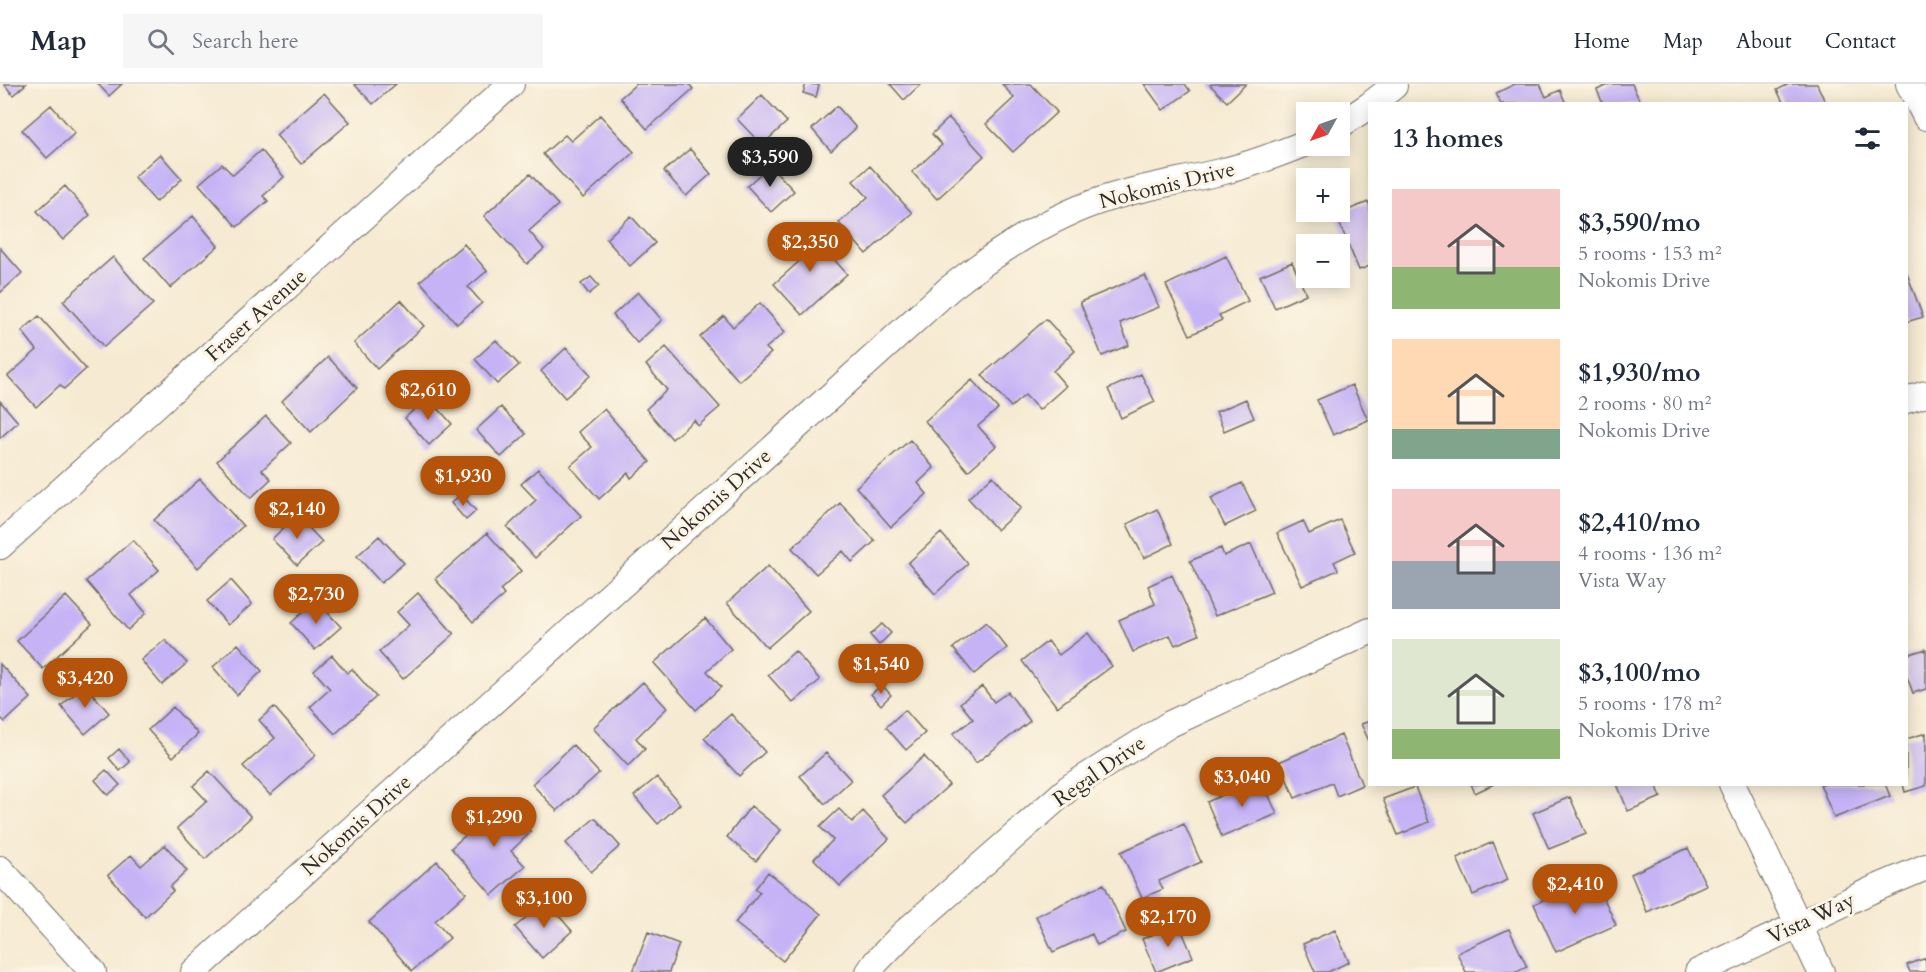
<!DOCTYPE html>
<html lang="en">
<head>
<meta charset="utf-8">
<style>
	:root { --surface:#fff; --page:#f6f6f7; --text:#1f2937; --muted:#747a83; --line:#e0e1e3; --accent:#b45309 }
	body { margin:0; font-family:Cardo,serif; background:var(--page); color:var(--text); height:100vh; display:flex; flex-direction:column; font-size:22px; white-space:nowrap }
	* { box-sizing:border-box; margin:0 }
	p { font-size:20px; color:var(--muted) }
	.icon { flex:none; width:33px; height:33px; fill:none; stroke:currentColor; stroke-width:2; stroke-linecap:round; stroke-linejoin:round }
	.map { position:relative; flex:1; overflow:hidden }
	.panel { position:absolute; left:1368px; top:18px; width:540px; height:684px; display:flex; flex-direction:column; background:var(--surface); border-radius:0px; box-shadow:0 3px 15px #0003 }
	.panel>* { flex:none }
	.needle { width:39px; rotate:230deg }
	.controls { position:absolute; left:1296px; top:18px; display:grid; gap:12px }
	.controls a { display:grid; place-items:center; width:54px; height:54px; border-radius:0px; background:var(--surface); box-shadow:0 3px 15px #0003; font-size:30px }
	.price { position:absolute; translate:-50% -51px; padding:0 14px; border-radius:21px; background:var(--accent); color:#fff; font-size:20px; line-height:39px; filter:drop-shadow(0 2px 3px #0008) }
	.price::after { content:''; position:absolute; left:50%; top:36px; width:18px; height:14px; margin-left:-9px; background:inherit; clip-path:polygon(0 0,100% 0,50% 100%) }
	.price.on { background:#222; color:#fff }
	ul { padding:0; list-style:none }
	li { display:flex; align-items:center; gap:18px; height:150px; padding:0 24px }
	li span { display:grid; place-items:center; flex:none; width:168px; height:120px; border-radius:0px; color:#555 }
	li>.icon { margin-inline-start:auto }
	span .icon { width:72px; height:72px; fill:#fffc; stroke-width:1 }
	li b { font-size:26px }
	h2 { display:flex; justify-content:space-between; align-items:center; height:72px; padding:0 24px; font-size:26px }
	header { display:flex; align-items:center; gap:36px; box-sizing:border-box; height:84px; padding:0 30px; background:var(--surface); border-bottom:2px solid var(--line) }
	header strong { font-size:28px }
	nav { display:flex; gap:33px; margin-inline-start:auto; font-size:21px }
	.search { width:420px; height:54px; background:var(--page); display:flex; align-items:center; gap:15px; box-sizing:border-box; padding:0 21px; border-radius:0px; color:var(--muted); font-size:22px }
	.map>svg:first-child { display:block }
</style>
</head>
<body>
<header>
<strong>Map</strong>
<div class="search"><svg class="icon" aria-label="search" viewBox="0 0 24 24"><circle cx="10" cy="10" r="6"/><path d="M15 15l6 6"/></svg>Search here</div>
<nav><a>Home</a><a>Map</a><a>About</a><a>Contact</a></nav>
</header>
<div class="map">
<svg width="1926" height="888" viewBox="0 0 1926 888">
	<rect width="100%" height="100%" fill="#fcf5e5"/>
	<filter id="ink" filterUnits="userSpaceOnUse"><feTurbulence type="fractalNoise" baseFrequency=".0167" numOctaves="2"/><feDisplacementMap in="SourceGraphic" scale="12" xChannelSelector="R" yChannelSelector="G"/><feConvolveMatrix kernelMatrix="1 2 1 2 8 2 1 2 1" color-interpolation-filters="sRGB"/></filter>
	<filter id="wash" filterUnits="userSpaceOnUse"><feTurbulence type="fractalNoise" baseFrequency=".008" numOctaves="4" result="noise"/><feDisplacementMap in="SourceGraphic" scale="24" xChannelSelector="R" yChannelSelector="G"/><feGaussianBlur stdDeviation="1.35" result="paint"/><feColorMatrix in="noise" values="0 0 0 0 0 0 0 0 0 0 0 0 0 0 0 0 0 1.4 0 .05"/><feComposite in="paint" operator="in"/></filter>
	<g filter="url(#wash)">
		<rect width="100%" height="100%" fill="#f6ead2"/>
		<g id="blocks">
			<path fill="#c5b3f6" d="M4,0H26L13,11Z
				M98,0H122L109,12Z
				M354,0H396L373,20Z
				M636,0H689L693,5L647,45L620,14Z
				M806,0L819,1L816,13L803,9Z
				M890,0H921L904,16Z
				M1002,0H1031L1057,28L1013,68L986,40L1014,14Z
				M1144,0H1185L1190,7L1163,26Z
				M1212,0H1246L1227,18L1210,1Z
				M1515,0H1540L1546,13L1560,6L1566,20H1501L1496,9Z
				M1610,0H1632L1641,20H1603L1597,6Z
				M1789,0H1817L1826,20H1784L1777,6Z
				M324,9L350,38L301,80L276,51Z
				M762,11L787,38L762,61L737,35Z
				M51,21L75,49L47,74L22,46Z
				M837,22L856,44L831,67L812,45Z
				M600,31L634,68L583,114L543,70L565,51L571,57Z
				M949,34L984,72L937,115L912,88L942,61L932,50Z
				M690,65L711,90L686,112L664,87Z
				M261,66L284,93L263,112L268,117L237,143L199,100L222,80L233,91Z
				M160,70L182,95L156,118L134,93Z
				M770,81L794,107L771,128L747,102Z
				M870,82L912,129L866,170L839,139L868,113L853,97Z
				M530,90L558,121L529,147L544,165L527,180L484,132Z
				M65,102L90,131L63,156L37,127Z
				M1368,118L1370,122V182L1359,186L1336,131Z
				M193,132L218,162L170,204L144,174Z
				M631,132L655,159L630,182L606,155Z
				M805,143L847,190L802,231L774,200L804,173L789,158Z
				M464,160L487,187L468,203L482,219L457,240L420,197Z
				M0,164L22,189L0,209Z
				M1226,172L1248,217L1219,231L1222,236L1190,251L1166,201Z
				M113,173L153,220L104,263L63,217Z
				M1292,178L1306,210L1275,224L1260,192Z
				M1906,187L1923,233L1906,238Z
				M1145,191L1159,223L1120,239L1129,261L1102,272L1080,218Z
				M591,193L599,202L589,210L581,200Z
				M638,208L662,236L637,259L613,231Z
				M401,216L424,242L377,285L354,259Z
				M760,219L785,248L766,264L771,269L739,297L700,253L724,232L733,243Z
				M39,232L86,285L64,305L60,301L36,323L8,292L37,266L22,247Z
				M1046,235L1075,267L1053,287L1066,302L1039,326L1025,311L1011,323L982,291Z
				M496,256L519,281L497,300L475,275Z
				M666,263L720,323L698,342L694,336L672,355L646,325L667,306L646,281Z
				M566,264L591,291L565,314L541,287Z
				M328,273L357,304L311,348L282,317Z
				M1141,290L1155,318L1121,334L1108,305Z
				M972,296L998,325L978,342L996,362L968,387L925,337Z
				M1352,301L1368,336L1333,351L1317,316Z
				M428,313L452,340L429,361L405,334Z
				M1246,315L1254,334L1224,347L1216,328Z
				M0,317L18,338L0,354Z
				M501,323L526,350L501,373L476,346Z
				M604,325L650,378L631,394L628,389L599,415L570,382L592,363L578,348Z
				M266,332L291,359L262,386L271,395L251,414L217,377Z
				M910,356L934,384L918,399L927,410L891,443L856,403Z
				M538,385L581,432L535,474L507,443L536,416L521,400Z
				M993,392L1021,424L997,446L968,414Z
				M200,395L243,442L198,484L154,436Z
				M1242,399L1256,427L1225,442L1211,414Z
				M461,410L476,427L466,436L451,419Z
				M840,419L875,457L852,478L843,467L816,490L792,464Z
				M1157,425L1173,460L1144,474L1127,440Z
				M297,431L322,458L297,481L272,455Z
				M1340,436L1355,468L1334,478L1338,486L1302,502L1277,449L1303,437L1309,450Z
				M487,449L521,487L500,506L504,511L473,538L435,495Z
				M941,449L968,480L935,510L908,479Z
				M379,452L404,479L381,499L357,472Z
				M133,456L159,486L131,511L146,529L128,546L86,497Z
				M1251,460L1272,508L1215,532L1190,477L1221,464L1224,472Z
				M768,482L809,527L767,564L727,519Z
				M1172,491L1199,551L1175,561L1170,551L1133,568L1119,536L1155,520L1148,502Z
				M231,496L252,520L228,541L207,517Z
				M418,509L454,550L403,595L379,568L409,541L397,528Z
				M66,512L92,540L43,585L17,557Z
				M316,516L341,543L315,566L291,539Z
				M705,534L731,565L707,587L721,603L696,626L654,579Z
				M986,538L1007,564L974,590L953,564Z
				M882,540L891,549L879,561L870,551Z
				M1088,549L1112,582L1057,623L1022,577L1048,557L1059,571Z
				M165,556L187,579L162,601L141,576Z
				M238,560L262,587L237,611L213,583Z
				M1926,565V605L1913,609L1906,590V571Z
				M795,567L820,596L793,619L768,591Z
				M332,571L347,589L352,585L376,613L335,650L310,623L330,605L314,587Z
				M0,580L31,614L5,638L0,633Z
				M643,598L667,624L636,654L645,665L628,682L593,644Z
				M85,601L109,629L85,650L61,622Z
				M882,601L891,611L881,621L871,610Z
				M982,602L994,618L1008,608L1030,637L976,679L953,650L973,635L960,619Z
				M173,623L198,650L173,673L148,646Z
				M274,623L316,671L270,711L243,682L275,654L259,636Z
				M905,626L925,649L906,666L886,643Z
				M731,630L765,668L739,692L704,654Z
				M1370,637V659L1361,640Z
				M1926,649V702L1905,708L1903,700H1906V655Z
				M1341,651L1362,701L1337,712L1332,699L1295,714L1279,678Z
				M573,661L599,689L557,727L532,700Z
				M119,665L130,678L120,687L109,674Z
				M826,669L851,696L825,720L800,692Z
				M924,672L949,701L907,739L881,711Z
				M106,686L120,701L108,711L95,696Z
				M209,687L251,733L205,775L177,744L207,717L193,702Z
				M657,693L680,720L658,740L634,712Z
				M1261,694L1277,730L1222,753L1207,718Z
				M1471,700H1494L1475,709Z
				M1617,700H1656L1661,713L1628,727Z
				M1820,700H1885L1890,712L1834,734Z
				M1415,703L1429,738L1398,751L1383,715Z
				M1570,713L1586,750L1549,765L1533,729Z
				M504,717L531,748L511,767L525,782L492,811L451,764Z
				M751,722L781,746L756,777L727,753Z
				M839,725L852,738L863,727L889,755L840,802L814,775L833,756L820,743Z
				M595,734L620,762L591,788L566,759Z
				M1184,740L1201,778L1159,797L1163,805L1142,814L1121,768Z
				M1493,758L1508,796L1473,811L1457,774Z
				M165,761L187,787L170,803L173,807L145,833L108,791L131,771L141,782Z
				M1688,764L1706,801L1647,828L1631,790Z
				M437,777L466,809L435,837L450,854L412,887L369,838Z
				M768,788L821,830L783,877L735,839L760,808L755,805Z
				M1594,793L1616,841L1556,868L1534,820Z
				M1104,800L1126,848L1097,861L1092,850L1053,868L1036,832Z
				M546,817L572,847L542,874L515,843Z
				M1179,840L1193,873L1156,888L1142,855Z
				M1509,845L1527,883L1516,888H1466L1457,869Z
				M1335,846L1349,878L1328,888H1315L1303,860Z
				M648,848L679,860L669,888H633Z
				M1926,874V888H1910L1907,881Z"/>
		</g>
	</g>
	<g filter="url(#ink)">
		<use href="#blocks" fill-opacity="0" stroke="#726e65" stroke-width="1.5"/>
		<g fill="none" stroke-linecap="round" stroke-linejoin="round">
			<defs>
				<path id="street" d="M1909,0L1926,33
					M1371,20L1394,2
					M1340,41L1370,21
					M1906,316L1926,310
					M0,462L511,0
					M1732,700L1821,888
					M0,785L93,888
					M194,888L949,205C992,171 1046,135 1099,117C1138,103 1179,98 1220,88C1250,81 1278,70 1306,59
					M869,888L876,878L903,850L1070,703L1170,640L1370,547
					M1698,888L1874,805L1926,783"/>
			</defs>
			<use href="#street" stroke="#726e65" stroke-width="28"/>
			<use href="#street" stroke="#fff" stroke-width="26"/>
		</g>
	</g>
	<g text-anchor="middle" stroke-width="6" stroke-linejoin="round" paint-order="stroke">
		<g font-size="21" fill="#2b2b2b" stroke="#fcf5e5">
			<text transform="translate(1167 101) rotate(-14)" y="7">Nokomis Drive</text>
			<text transform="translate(256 231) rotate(-42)" y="7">Fraser Avenue</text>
			<text transform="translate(716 415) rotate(-42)" y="7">Nokomis Drive</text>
			<text transform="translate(1099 687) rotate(-35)" y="7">Regal Drive</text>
			<text transform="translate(356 741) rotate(-42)" y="7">Nokomis Drive</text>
			<text transform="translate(1811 834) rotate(-25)" y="7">Vista Way</text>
		</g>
	</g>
</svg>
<div class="controls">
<a><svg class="needle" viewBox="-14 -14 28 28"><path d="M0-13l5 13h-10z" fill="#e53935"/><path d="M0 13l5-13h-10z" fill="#747a83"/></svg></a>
<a>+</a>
<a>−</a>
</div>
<b class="price on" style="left:770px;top:104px">$3,590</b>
<b class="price" style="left:810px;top:189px">$2,350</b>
<b class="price" style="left:428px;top:337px">$2,610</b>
<b class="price" style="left:463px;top:423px">$1,930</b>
<b class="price" style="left:297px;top:456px">$2,140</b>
<b class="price" style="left:316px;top:541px">$2,730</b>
<b class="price" style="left:881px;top:611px">$1,540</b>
<b class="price" style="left:85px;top:625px">$3,420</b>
<b class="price" style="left:1242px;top:724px">$3,040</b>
<b class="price" style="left:494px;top:764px">$1,290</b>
<b class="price" style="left:1575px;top:831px">$2,410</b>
<b class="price" style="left:544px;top:845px">$3,100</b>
<b class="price" style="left:1168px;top:864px">$2,170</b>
<section class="panel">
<h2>13 homes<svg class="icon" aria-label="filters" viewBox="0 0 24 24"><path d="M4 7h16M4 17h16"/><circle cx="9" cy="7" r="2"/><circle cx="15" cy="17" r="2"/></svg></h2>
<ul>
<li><span style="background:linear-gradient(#f6c9c9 65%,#8fb573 0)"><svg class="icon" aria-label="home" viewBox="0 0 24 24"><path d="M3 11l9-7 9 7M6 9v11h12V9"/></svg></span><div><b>$3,590/mo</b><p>5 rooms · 153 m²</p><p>Nokomis Drive</p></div></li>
<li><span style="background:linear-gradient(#ffd9b3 75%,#7fa58c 0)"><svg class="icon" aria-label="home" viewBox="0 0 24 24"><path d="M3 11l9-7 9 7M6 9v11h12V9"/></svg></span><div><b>$1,930/mo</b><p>2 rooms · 80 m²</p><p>Nokomis Drive</p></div></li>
<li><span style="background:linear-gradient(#f6c9c9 60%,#9aa5b1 0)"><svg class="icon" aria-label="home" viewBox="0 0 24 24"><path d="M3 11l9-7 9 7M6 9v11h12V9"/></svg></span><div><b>$2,410/mo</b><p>4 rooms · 136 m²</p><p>Vista Way</p></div></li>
<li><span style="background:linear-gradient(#dfe7d0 75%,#8fb573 0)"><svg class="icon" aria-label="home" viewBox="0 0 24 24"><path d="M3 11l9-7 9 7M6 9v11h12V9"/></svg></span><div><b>$3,100/mo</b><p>5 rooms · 178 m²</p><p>Nokomis Drive</p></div></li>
</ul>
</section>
</div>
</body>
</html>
